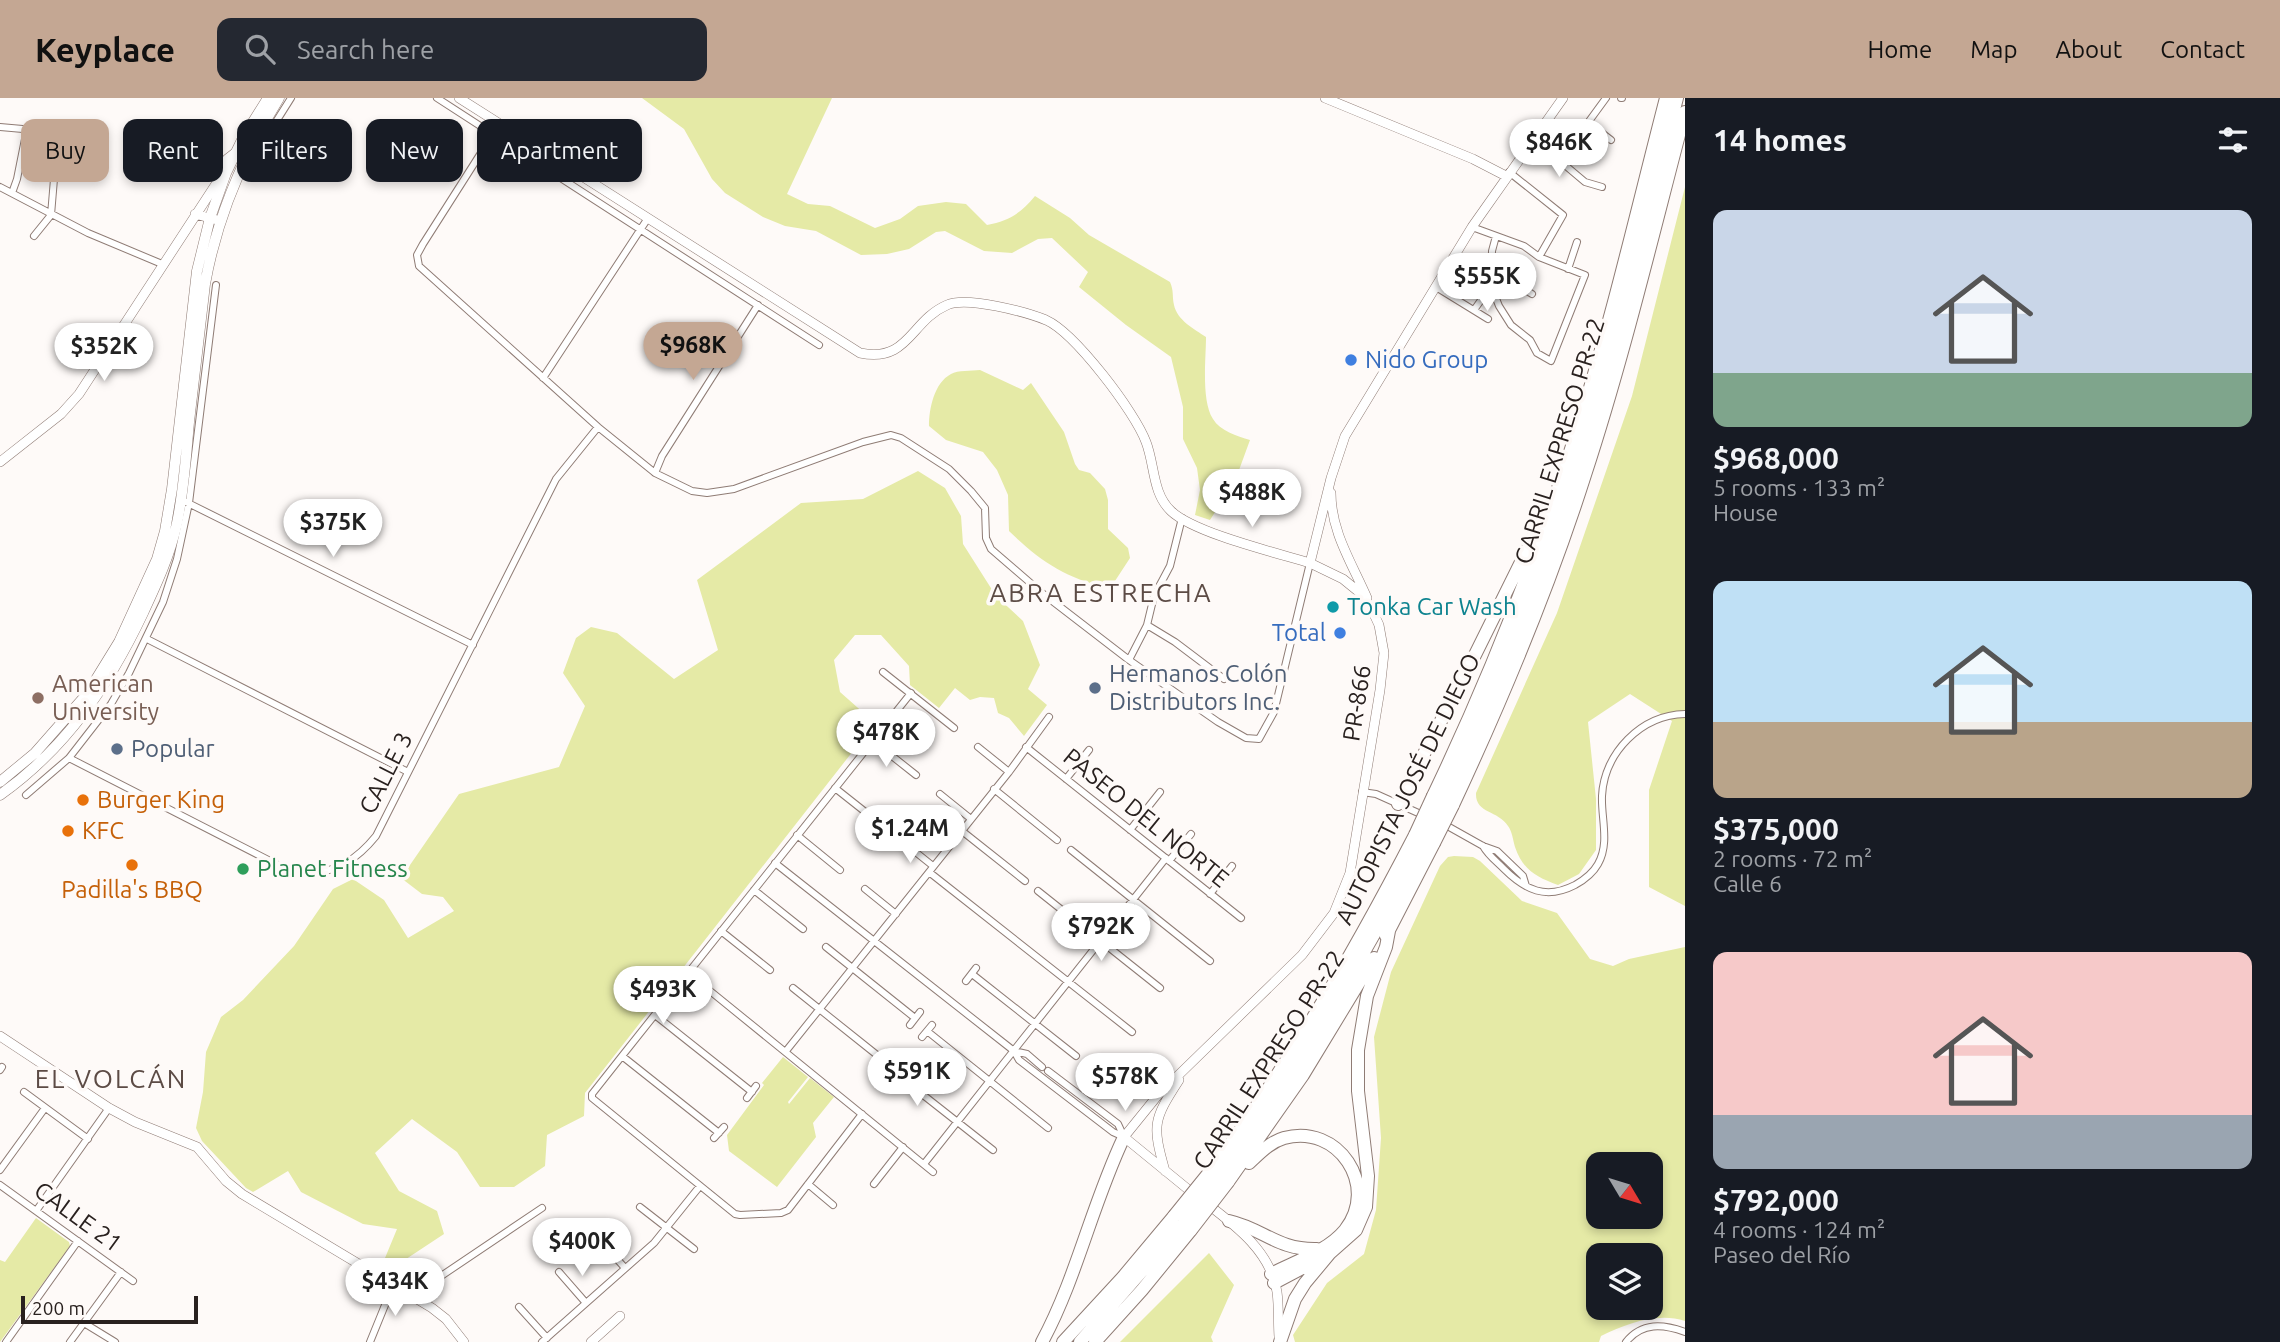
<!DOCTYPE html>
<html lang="en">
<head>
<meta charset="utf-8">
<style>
	:root { --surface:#171b24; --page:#242831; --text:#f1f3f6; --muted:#9ea1a6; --accent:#c4a793 }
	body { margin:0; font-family:Ubuntu,sans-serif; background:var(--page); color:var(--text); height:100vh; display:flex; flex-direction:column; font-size:26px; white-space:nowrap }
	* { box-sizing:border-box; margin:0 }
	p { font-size:23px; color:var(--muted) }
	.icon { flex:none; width:38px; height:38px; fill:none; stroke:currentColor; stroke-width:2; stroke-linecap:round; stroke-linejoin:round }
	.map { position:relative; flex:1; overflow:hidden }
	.details { display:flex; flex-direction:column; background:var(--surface); width:595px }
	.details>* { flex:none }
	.banner { position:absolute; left:21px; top:21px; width:665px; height:63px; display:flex; gap:14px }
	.needle { width:46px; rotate:128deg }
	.controls { position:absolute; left:1586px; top:1054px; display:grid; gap:14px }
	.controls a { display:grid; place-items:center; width:77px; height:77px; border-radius:14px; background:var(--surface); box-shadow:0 4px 10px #0003; font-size:35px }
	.scale { position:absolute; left:21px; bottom:18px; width:177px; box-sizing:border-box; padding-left:7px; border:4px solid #29211f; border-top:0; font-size:19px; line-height:24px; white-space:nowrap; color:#29211f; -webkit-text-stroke:5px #fefaf8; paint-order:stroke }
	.price { position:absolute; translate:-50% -60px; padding:0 16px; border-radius:24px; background:#fff; color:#222; font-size:23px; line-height:46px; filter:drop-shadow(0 2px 4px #0008) }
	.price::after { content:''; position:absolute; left:50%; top:42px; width:21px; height:16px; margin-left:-10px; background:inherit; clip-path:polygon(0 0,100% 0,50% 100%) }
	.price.selected { background:var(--accent); color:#111 }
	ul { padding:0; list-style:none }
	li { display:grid; align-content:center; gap:14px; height:371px; padding:0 28px }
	li span { display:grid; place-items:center; height:217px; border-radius:14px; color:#555 }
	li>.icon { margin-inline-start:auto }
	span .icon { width:126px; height:126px; fill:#fffc; stroke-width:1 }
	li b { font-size:30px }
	h2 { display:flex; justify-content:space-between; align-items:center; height:84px; padding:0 28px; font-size:30px }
	.tag { padding:0 24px; border-radius:14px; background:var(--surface); box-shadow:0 4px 10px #0003; font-size:24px; line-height:63px }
	.tag.selected { background:var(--accent); color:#111 }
	header { display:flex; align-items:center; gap:42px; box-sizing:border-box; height:98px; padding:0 35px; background:var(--accent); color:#111 }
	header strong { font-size:33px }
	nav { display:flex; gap:38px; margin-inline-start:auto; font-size:24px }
	.search { width:490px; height:63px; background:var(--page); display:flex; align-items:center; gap:18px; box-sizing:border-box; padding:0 24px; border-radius:14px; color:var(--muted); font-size:26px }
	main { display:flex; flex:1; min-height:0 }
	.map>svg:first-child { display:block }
</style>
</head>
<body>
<header>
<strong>Keyplace</strong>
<div class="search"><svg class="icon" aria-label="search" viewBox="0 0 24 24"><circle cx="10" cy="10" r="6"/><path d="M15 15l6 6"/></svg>Search here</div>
<nav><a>Home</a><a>Map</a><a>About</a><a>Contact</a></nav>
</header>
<main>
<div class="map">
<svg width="1685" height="1244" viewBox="0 0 1685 1244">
	<rect width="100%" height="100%" fill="#fefaf8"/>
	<path fill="#e5eaa6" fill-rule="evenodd" d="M642,0H832L787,96L808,106L830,108L875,130L900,121L918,108L946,104L966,106L987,127C1009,123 1021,115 1035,98L1070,120L1089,137L1170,184C1174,193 1172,198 1174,207C1177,222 1194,231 1206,239C1206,261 1201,302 1213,321C1220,333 1237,338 1250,342L1235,383L1210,422L1195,417L1200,392L1197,370L1183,341V309L1171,259L1126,227L1079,189L1088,174L1052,140L1038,141L1012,155L984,153L945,133L936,134L909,151L887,156L861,157L816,133L785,128L763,119L725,95L712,81L684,31Z
		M1685,89V808L1649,789V692L1672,623L1630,596L1588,624L1596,701V752L1579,776L1558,787C1536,779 1523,772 1515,749C1513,742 1512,733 1508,728C1498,712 1475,716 1476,695L1557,515L1632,298Z
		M980,272L1023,292L1031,285L1064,334L1075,366L1079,372L1090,375L1105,391L1108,402V431L1128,450L1130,460L1115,483L1106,489C1065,480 1039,462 1009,433L1008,397L997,372L983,354L946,342L929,328C929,311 934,285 951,276C958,272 971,273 980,272Z
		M918,373L945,390L961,418L963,446L996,498L1023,523L1040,567L1028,591L1047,607L1024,638L1009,620L998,615L994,600L980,599L970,602L955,590L939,610L910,587L909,568L881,537H855L834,562L840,594L875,625L585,995L584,1018L547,1037L545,1068L514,1089H480L457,1054L412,1021L375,1055L399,1093L437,1113L444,1136L397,1167L385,1160L397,1131L363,1126L301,1094L288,1073L253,1094L246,1090L202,1043L196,1030L203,994L206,954L221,919L243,902L294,848L333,791L353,781L384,802L408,840L454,813L443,799L422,796L401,780L459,696L559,669L585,608L563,575L576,540L591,529L617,535L674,581L718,552L697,482L801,405L863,401Z
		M1454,758L1473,759L1480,763L1522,803L1557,815L1590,861L1613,868L1629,861L1685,849V1223C1657,1214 1626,1226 1601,1238L1599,1244H1295L1293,1237L1327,1185L1364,1156L1376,1112L1381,1040L1374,939L1391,874L1440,768L1448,759ZM1598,1066H1650V1118H1598ZM1598,1157H1650V1209H1598Z
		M783,959L808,979L788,1004L789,1006L810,980L834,999L813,1025L816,1039L777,1089L729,1053L727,1037L764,987L762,985Z
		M36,1120L69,1144L70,1148L0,1244V1162L5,1164Z
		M1209,1155L1234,1187L1211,1239L1213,1244H1120Z"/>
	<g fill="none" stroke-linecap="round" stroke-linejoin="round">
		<defs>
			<path id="street" d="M437,0L819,247
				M1621,0H1622
				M1589,25L1611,42
				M0,29L79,36
				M493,36L423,146L417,157L419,168L598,329L655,375L692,393L707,395L734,391L863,344L891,337L901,340L949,371L971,393L985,410L986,440L991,451L1042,495L1129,562L1218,624L1246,640L1259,641L1274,614L1310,465
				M1534,41L1585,84L1602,89
				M1560,63L1606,0
				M245,73L291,0
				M1509,74L1563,117L1539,159
				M0,89L88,135L162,166
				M12,95L17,81L27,31
				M1472,129L1524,148L1539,159L1585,177L1551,263L1537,255L1530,242L1511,227L1499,208L1491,188L1492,153L1496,138
				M34,138L51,117L55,69
				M1491,171L1532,196
				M1568,171L1577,144
				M1436,189L1488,221
				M1474,212L1491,188
				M543,280L648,120
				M655,375L662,358L758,207
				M186,404L473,547
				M1147,527L1175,544L1224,581
				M147,541L408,674
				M1129,562L1147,527L1154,498L1170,468L1182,420
				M883,574L954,630
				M873,643L916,677
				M978,649L1009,674
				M1026,649L1241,820
				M69,660L280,768C289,770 299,774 308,774C336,776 359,759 376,738L556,381L598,329
				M1066,681L1089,652
				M835,690L878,724
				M994,691L1057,742
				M1362,694L1376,696L1425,718
				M940,696L971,721
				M26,697L69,660L111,606L129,575L163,504L177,461L189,405L216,187
				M1442,725L1483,748L1497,753L1523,778L1526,788
				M1130,732L1160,694
				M962,733L1025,783
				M797,737L840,772
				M903,744L933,768
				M1483,748C1488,757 1496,763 1504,771C1525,792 1546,802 1575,787C1584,782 1593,775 1598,766C1610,745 1601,720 1602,698C1604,655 1641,617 1685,616
				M1071,752L1210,863
				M1169,763L1191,736
				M775,765L1014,953L1019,962L1113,1034L1124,1039
				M929,774L1132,934
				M865,791L896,816
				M754,792L803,831
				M1038,793L1160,890
				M1210,796L1232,768
				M721,833L770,872
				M826,849L915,920
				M688,875L933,1074
				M972,876L1076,958
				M966,883L976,870
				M793,890L882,961
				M655,917L752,994
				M910,927L920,914
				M927,933L1048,1030
				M922,939L932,927
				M786,953L1009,674L1049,619
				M1014,953L1027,956L1042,969
				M622,958L719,1035
				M877,968L887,955
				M0,972L2,969
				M1048,973L1118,1026L1124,1039
				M894,974L993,1052
				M889,981L899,968
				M24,994L88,1041
				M747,1000L756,988
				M862,1016L788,1112L781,1115L740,1117L735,1116L592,1000V996L622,958L911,595
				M714,1040L724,1029
				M924,1066L1166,760
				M0,1072L45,1010
				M808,1086L833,1107
				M874,1086L903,1049
				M0,1087L133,1183
				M640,1109L694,1151
				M36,1113L109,1010
				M598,1140L625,1170
				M559,1174L586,1205
				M413,1197L542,1110
				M519,1209L547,1240
				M84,1225L115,1244
				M6,1244L78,1143
				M70,1244L121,1174
				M370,1244L394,1185
				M542,1244L654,1145L700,1088
				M1626,1244C1642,1224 1663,1226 1685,1234"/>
			<path id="secondary" d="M459,0L860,255C909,265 910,223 947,207C967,198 1026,214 1046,222C1075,235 1135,314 1146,344C1155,367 1152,395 1171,413C1194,435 1277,455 1310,465
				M1325,0L1473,61L1506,78
				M195,116L221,123
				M0,364L61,316L79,296L216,86L227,61L236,54
				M1331,395C1331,434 1352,465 1367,500
				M0,938L109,1010L135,1024L197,1049L226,1083L242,1096L432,1210L446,1221L464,1244
				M1165,1073C1152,1027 1153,1022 1179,982
				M1195,1097L1124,1039L1158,997L1302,857L1334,815L1350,775L1380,592L1384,555L1379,527L1373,514L1359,494L1343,481L1310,465L1331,380L1345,338L1472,129L1563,0
				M1206,1105C1236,1128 1271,1154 1277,1194C1279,1209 1278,1224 1279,1239
				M591,1244L620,1218"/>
			<path id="primary" d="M0,684L35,655L87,596L119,544L157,461L165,433L172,391L197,173L210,120L226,75L243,40L268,0
				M0,697C66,650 109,587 143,515C157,485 170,457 177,425C184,392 186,358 189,324C194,278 200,232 205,186C217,119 243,58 279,0"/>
			<path id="highway" d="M1433,698C1491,577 1540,451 1580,323C1613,217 1638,108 1666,0
				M1443,703C1493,595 1539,487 1576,374C1616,251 1645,125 1677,0
				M1398,706L1472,563L1533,440
				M1453,707C1503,600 1549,490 1585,377C1624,258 1653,135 1685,14
				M1386,838L1434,745
				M1249,1065C1260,1055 1270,1044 1284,1040C1338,1025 1380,1088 1345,1132C1328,1153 1294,1164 1271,1176
				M1212,1071C1290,966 1355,853 1415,737
				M1220,1078C1297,970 1366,859 1425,740
				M1228,1084L1303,977L1374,860
				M1229,1123C1264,1131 1277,1152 1317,1151
				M1274,1185L1323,1159
				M1042,1244C1077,1179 1092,1106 1124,1039
				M1063,1244L1123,1179L1174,1118
				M1080,1244L1183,1126
				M1095,1244L1142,1192L1191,1132
				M1280,1244L1295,1201L1305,1185L1330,1155L1356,1132L1366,1109L1368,1078L1358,993V952L1367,898L1386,849L1389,833"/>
		</defs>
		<use href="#street" stroke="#8f7c75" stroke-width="8"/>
		<use href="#secondary" stroke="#8f7c75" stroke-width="10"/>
		<use href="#primary" stroke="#8f7c75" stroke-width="11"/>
		<use href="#highway" stroke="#8f7c75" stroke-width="14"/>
		<use href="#street" stroke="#fff" stroke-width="6"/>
		<use href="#secondary" stroke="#fff" stroke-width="9"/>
		<use href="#primary" stroke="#fff" stroke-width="10"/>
		<use href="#highway" stroke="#fff" stroke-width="12"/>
		<defs>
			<path id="highway-bridge" d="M1415,737L1433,698
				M1425,740L1443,703
				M1434,745L1453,707
				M1174,1118L1212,1071
				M1183,1126L1220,1078
				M1191,1132L1228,1084"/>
		</defs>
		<use href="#highway-bridge" stroke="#8f7c75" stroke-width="14" stroke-linecap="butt"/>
		<use href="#highway-bridge" stroke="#fff" stroke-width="12"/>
	</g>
	<g fill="#3f7fe0" stroke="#fefaf8" stroke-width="2.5">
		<circle cx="1351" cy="262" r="7"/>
		<circle cx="1340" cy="535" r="7"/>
	</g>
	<circle fill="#0f9aa8" stroke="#fefaf8" stroke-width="2.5" cx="1333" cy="509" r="7"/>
	<g fill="#5c6f8a" stroke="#fefaf8" stroke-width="2.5">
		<circle cx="1095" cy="590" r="7"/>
		<circle cx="117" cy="651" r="7"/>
	</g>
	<circle fill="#8d6e63" stroke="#fefaf8" stroke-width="2.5" cx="38" cy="600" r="7"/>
	<g fill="#e8710a" stroke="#fefaf8" stroke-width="2.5">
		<circle cx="83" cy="702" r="7"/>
		<circle cx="68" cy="733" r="7"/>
		<circle cx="132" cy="767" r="7"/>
	</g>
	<circle fill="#2e9e5b" stroke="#fefaf8" stroke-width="2.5" cx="243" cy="771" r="7"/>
	<g text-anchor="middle" stroke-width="7" stroke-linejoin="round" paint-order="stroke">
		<g font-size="24" fill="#366cbe" stroke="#fefaf8" text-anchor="start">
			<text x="1365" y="270">Nido Group</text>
			<text x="1326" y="543" text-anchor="end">Total</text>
		</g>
		<g font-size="24" fill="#29211f" stroke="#fefaf8">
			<text transform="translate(1560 343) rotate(-73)" y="8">CARRIL EXPRESO PR-22</text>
			<text transform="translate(1357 605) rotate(-81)" y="8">PR-866</text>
			<text transform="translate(386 675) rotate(-63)" y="8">CALLE 3</text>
			<text transform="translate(1408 691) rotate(-64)" y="8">AUTOPISTA JOSÉ DE DIEGO</text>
			<text transform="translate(1146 720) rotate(39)" y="8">PASEO DEL NORTE</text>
			<text transform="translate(1269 962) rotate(-57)" y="8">CARRIL EXPRESO PR-22</text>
			<text transform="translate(78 1119) rotate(36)" y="8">CALLE 21</text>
		</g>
		<g font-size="24" fill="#0d838f" stroke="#fefaf8" text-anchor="start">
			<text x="1347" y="517">Tonka Car Wash</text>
		</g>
		<g font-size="24" fill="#4e5e75" stroke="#fefaf8" text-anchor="start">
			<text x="1109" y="584">Hermanos Colón<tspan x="1109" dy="28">Distributors Inc.</tspan></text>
			<text x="131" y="659">Popular</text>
		</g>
		<g font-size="24" fill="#785e54" stroke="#fefaf8" text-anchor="start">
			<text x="52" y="594">American<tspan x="52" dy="28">University</tspan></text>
		</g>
		<g font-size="24" fill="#c56008" stroke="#fefaf8" text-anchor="start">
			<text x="97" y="710">Burger King</text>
			<text x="82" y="741">KFC</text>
			<text x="132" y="800" text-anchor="middle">Padilla's BBQ</text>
		</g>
		<g font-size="24" fill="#27864d" stroke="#fefaf8" text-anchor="start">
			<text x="257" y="779">Planet Fitness</text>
		</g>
		<g font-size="26" letter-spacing="2" fill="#5c4b45" stroke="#fefaf8">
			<text x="1101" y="504">ABRA ESTRECHA</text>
			<text x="111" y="990">EL VOLCÁN</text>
		</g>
	</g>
</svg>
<div class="controls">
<a><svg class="needle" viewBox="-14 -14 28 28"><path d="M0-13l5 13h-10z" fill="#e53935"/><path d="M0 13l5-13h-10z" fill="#9ea1a6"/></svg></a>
<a><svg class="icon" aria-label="layers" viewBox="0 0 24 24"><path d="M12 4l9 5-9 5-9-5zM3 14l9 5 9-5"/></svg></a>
</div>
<div class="scale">200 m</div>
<b class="price" style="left:1559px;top:81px">$846K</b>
<b class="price" style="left:1487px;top:215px">$555K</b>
<b class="price selected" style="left:693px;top:284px">$968K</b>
<b class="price" style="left:104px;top:285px">$352K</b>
<b class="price" style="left:1252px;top:431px">$488K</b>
<b class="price" style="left:333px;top:461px">$375K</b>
<b class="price" style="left:886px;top:671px">$478K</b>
<b class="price" style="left:910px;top:767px">$1.24M</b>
<b class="price" style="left:1101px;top:865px">$792K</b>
<b class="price" style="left:663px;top:928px">$493K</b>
<b class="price" style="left:917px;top:1010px">$591K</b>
<b class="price" style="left:1125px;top:1015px">$578K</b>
<b class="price" style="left:582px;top:1180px">$400K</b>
<b class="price" style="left:395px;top:1220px">$434K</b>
<div class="banner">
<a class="tag selected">Buy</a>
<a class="tag">Rent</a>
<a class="tag">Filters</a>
<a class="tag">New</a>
<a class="tag">Apartment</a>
</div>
</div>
<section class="details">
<h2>14 homes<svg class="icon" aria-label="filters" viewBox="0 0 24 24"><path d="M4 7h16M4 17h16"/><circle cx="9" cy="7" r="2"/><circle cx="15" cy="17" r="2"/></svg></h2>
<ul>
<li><span style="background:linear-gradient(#c9d6e8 75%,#7fa58c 0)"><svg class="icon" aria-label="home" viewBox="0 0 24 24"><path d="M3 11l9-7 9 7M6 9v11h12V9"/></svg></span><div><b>$968,000</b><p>5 rooms · 133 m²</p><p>House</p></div></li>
<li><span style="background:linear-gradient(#bfe0f5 65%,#b9a48a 0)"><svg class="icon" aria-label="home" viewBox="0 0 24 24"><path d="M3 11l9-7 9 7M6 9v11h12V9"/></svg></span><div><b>$375,000</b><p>2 rooms · 72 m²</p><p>Calle 6</p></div></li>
<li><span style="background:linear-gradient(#f6c9c9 75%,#9aa5b1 0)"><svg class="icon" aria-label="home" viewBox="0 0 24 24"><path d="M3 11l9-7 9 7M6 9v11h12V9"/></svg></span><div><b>$792,000</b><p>4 rooms · 124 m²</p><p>Paseo del Río</p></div></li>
</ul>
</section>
</main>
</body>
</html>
